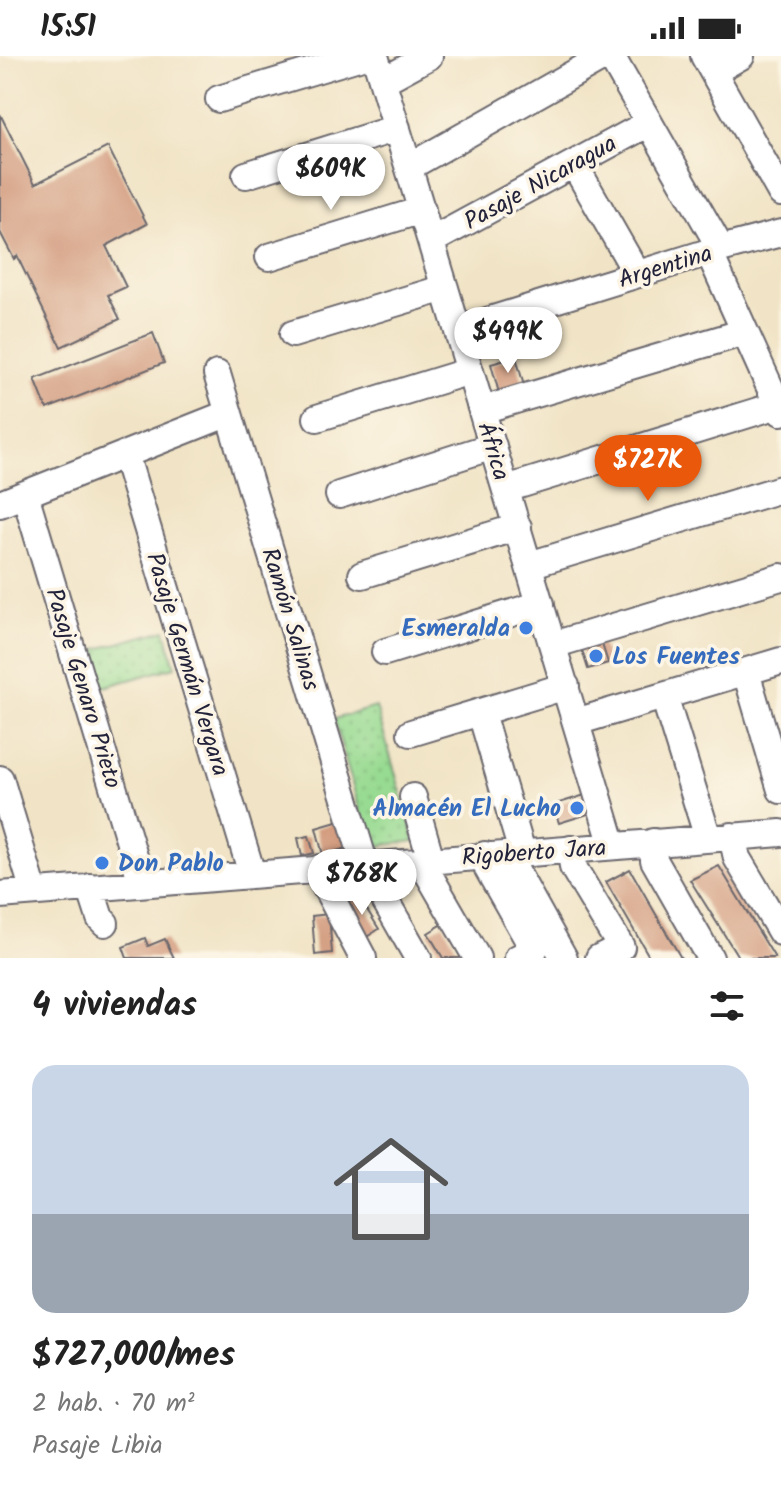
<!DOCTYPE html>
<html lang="es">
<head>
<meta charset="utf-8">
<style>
	:root { --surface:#fff; --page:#f6f6f6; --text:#222; --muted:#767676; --line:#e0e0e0; --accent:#ea580c }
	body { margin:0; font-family:Kalam,sans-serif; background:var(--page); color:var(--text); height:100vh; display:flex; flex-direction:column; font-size:30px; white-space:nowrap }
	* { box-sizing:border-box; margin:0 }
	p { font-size:26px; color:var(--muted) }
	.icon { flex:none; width:44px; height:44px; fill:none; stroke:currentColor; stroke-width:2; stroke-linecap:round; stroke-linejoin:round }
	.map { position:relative; height:902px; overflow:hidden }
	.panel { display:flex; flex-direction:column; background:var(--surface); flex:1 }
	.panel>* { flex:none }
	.price { position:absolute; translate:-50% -68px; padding:0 18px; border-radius:28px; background:#fff; color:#222; font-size:26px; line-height:52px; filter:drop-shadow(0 2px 4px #0008) }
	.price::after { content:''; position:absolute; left:50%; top:48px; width:24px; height:18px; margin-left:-12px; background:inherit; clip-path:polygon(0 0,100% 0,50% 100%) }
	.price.current { background:var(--accent); color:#fff }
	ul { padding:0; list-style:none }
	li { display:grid; align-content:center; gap:16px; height:424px; padding:0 32px }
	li+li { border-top:2px solid var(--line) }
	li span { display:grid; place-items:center; height:248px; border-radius:24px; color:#555 }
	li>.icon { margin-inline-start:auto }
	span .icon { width:144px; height:144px; fill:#fffc; stroke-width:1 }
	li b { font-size:34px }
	h2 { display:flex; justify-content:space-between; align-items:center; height:96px; padding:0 32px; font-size:34px }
	.status { display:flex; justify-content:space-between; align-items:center; height:56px; padding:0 40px; background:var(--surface); direction:ltr }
	.status svg { height:22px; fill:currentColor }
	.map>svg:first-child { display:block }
</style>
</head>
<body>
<div class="status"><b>15:51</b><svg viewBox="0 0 49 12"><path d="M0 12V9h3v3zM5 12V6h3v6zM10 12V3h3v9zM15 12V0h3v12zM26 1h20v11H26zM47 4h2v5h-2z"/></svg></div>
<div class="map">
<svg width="781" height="902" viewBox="0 0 781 902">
	<defs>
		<pattern id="grass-dots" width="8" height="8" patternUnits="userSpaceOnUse" patternTransform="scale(2)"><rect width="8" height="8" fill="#97da91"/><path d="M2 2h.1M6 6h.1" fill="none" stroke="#82bb7e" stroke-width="1.8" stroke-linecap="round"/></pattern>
	</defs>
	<rect width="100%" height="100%" fill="#fcf5e5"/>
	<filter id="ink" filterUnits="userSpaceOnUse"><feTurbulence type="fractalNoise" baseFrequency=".0125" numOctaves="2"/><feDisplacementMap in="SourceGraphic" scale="16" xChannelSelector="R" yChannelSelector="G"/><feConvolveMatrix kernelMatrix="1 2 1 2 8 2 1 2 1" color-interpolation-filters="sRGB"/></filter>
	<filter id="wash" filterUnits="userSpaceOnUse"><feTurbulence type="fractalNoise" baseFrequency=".006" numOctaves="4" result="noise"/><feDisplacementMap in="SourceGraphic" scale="32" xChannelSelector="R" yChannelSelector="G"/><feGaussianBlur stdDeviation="1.8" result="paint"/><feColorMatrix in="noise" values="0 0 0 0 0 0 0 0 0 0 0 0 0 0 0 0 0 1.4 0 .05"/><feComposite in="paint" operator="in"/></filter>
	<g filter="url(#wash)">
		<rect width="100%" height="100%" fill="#f1e4c6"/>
		<path fill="url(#grass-dots)" stroke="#5c7e66" stroke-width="2" d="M165,574L175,611L93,634L83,597Z
			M376,651L415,785L370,791L334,663Z"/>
		<g id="blocks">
			<path fill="#d1997c" d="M0,58L35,128L108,91L147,168L106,190L126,231L108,239L120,263L61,291L17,200L14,203L0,176Z
				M153,277L164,307L47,353L35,323Z
				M516,301L524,330L499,337L491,308Z
				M602,588L608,607L588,613L582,594Z
				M585,739L591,757L559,767L553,749Z
				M340,765L347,792L323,799L316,772Z
				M309,780L314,797L302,800L298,782Z
				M719,810L775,902H739L690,824Z
				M630,813L681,902H650L606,826Z
				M355,838L361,848L363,847L379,873L365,882L349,856L352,853L346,843Z
				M329,858L332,897L315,899L312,860Z
				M443,868L462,902H443L428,877Z
				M145,882L148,890L165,883L174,902H127L123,891Z"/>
		</g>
	</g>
	<g filter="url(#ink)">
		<use href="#blocks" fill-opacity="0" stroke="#6a666c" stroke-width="2"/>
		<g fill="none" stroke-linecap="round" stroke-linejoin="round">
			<defs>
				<path id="minor" d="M375,0L613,790
					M611,0L721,193
					M704,0L781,137
					M713,16L741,0
					M383,25L429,0
					M219,43L362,0
					M574,108L637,218
					M409,111L605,0
					M246,119L397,72
					M431,185L649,67
					M709,196L781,356
					M269,201L422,154
					M458,274L709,196L781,177
					M293,278L445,232
					M217,318L365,809L418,902
					M482,354L745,276
					M317,362L470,315
					M125,398L252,818
					M506,433L778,349
					M25,438L142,827
					M339,439L493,390
					M0,448L229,357
					M529,509L781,433
					M362,519L518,471
					M553,589L781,521
					M385,596L541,548
					M746,616L781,734
					M664,640L708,782
					M481,657L522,796
					M576,666L781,605
					M411,677L566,630
					M0,723L34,836
					M413,741L431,804
					M732,780L737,802L781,876
					M653,786L654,804L710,902
					M571,793L573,811L621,891L599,902
					M511,797L514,812L564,902
					M485,799L488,813L534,894L518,902
					M424,804L429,819L477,902
					M320,812L323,826L363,902
					M90,831L100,862L105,867
					M0,839L781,777"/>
			</defs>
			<use href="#minor" stroke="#6a666c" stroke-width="30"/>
			<use href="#minor" stroke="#fff" stroke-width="26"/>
		</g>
	</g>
	<g fill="#3f7fe0" stroke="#fcf5e5" stroke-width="3">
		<circle cx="526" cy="572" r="8"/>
		<circle cx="596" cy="600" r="8"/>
		<circle cx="577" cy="752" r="8"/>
		<circle cx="102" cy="807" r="8"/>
	</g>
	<g text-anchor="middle" stroke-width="7" stroke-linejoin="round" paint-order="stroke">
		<g font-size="24" fill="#22223b" stroke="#fcf5e5">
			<text transform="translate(540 126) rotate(-29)" y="8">Pasaje Nicaragua</text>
			<text transform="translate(665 210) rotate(-17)" y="8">Argentina</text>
			<text transform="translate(494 395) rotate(73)" y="8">África</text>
			<text transform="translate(291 563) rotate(73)" y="8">Ramón Salinas</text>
			<text transform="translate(188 608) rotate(73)" y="8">Pasaje Germán Vergara</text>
			<text transform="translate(84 632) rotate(73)" y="8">Pasaje Genaro Prieto</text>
			<text transform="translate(534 796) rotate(-4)" y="8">Rigoberto Jara</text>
		</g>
		<g font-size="24" font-weight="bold" fill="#366cbe" stroke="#fcf5e5" text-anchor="end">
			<text x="510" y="580">Esmeralda</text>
			<text x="612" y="608" text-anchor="start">Los Fuentes</text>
			<text x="561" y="760">Almacén El Lucho</text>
			<text x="118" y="815" text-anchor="start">Don Pablo</text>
		</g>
	</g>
</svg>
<b class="price" style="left:331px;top:156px">$609K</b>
<b class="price" style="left:508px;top:319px">$499K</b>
<b class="price current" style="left:648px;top:447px">$727K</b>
<b class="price" style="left:362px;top:861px">$768K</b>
</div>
<section class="panel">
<h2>4 viviendas<svg class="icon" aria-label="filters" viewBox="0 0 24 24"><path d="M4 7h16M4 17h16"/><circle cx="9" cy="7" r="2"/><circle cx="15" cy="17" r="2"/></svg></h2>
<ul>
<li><span style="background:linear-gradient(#c9d6e8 60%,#9aa5b1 0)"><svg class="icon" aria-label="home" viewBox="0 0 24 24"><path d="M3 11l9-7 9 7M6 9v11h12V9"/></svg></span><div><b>$727,000/mes</b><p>2 hab. · 70 m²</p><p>Pasaje Libia</p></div></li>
</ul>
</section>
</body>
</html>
